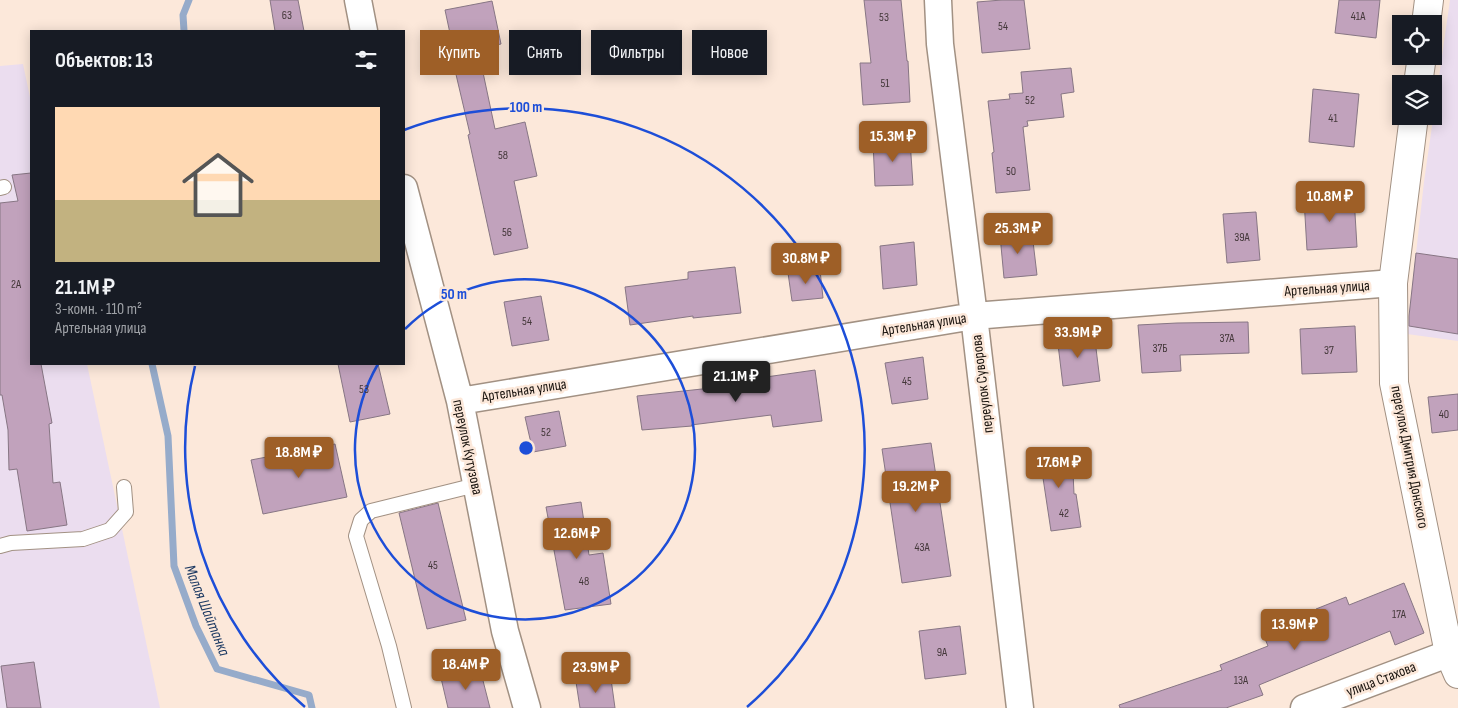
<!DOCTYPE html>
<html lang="ru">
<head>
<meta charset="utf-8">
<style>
	:root { --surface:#171b24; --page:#20242c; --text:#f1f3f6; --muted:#9ea1a6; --line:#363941; --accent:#9e5f27 }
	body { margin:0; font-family:"Sofia Sans Condensed",sans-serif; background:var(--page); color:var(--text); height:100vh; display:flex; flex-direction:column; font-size:19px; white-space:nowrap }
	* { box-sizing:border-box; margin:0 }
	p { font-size:16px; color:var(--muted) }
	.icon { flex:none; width:28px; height:28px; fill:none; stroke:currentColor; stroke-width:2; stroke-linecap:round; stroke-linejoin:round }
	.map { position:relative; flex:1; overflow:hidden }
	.side { position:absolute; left:30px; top:30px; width:375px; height:335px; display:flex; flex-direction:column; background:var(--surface); border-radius:0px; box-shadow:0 2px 12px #0003 }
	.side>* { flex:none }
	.hud { position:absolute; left:420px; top:30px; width:475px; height:45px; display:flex; gap:10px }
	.controls { position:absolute; left:1392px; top:15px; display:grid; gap:10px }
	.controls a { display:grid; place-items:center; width:50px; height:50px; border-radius:0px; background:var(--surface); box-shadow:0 2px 12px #0003; font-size:25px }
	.price { position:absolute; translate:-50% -42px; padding:0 11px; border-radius:5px; background:var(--accent); color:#fff; font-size:16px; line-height:32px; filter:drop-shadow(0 1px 2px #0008) }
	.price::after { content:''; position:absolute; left:50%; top:30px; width:15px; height:11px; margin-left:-8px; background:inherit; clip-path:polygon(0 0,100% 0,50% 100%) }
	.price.selected { background:#222; color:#fff }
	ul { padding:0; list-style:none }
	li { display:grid; align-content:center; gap:10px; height:265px; padding:0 25px }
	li+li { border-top:1px solid var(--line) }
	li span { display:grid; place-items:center; height:155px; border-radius:0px; color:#555 }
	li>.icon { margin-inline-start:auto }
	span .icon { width:90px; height:90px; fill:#fffc; stroke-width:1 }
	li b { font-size:21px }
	h2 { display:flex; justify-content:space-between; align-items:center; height:60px; padding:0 25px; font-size:21px }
	.chip { padding:0 18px; border-radius:0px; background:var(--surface); box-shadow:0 2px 12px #0003; font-size:18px; line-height:45px }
	.chip.selected { background:var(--accent); color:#fff }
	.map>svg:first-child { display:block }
</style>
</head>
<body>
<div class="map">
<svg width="1458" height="708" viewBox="0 0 1458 708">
	<rect width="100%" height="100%" fill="#fce8da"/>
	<path fill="#ebddef" d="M1450,0H1458V341L1407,334L1424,182Z
		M23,64L31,102V364H87L160,708H0V66Z"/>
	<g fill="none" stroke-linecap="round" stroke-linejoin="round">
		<path stroke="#96abca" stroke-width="7" d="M184,31L183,15L189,0
			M152,364L168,436L174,566L196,626L217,669L309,695L312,708"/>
	</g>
	<path fill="#c1a2bc" stroke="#877684" d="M270,0H298L304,31H275Z
		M864,0H901L907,61H908L910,102L863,105L860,63H871Z
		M1002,0H1024L1030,49L982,53L977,2Z
		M1339,0H1380L1376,38L1335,33Z
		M492,1L501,44L478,49L495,129L525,122L537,176L514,181L528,248L494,255L468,135L470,134L454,66H457L445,10Z
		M1071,68L1074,92L1061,94L1064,117L1027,121L1028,126L1023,127L1030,190L996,193L992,153L994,152L988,101L1010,99L1009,94L1023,93L1021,72Z
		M1313,89L1359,94L1354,147L1309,142Z
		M910,140L913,185L875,186L873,142Z
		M31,173V364H41L52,423L49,424L53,483L60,482L67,525L27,531L17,469L9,470L8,430L2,395H0V203L18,201L12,175Z
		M1354,197L1357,247L1307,250L1304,199Z
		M1256,212L1260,260L1227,263L1223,214Z
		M1032,233L1037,275L1004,278L1000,235Z
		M914,242L917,285L883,289L880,246Z
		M1416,253L1458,259V334L1409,326V316Z
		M735,267L741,313L693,318V316L630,325L625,287L688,279V272Z
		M820,270L823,298L792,301L788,273Z
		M541,296L549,340L512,346L504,302Z
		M1248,322L1249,353L1180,355L1181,371L1142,373L1138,325L1177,323Z
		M1355,326L1357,372L1302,374L1300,329Z
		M1094,332L1100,381L1063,386L1057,336Z
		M923,357L928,399L892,404L885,363Z
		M338,364H378L390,414L350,422Z
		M815,370L822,421L773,427L771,415L691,425L692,426L642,430L637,396L767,382L766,377Z
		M1458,394V430L1432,433L1428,397Z
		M559,411L566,446L533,452L525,417Z
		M931,443L951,576L902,583L882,449Z
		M335,444L347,497L263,514L251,460Z
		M1072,450L1074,494H1076L1081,527L1051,531L1043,478H1039L1037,452Z
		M581,502L589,555L603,553L611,604L565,610L546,507Z
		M438,503L466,620L427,629L399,513Z
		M1404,583L1424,633L1395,645L1390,631L1259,685L1263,695L1226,708H1120L1119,705L1222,670L1220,665L1268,646L1263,634L1317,612L1316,609L1346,597L1349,605Z
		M960,626L966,674L925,679L919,631Z
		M34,662L41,708H7L1,666Z
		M480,669L490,708H448L441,678Z
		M611,679L615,708H580L576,682Z"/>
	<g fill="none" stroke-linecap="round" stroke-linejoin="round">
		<defs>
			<path id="service" d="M0,188L4,187
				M0,546L11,543L83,539L110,530L126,512L124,487
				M404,708L389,646L356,536L361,520L371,511L476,485"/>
			<path id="minor" d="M358,0L364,31
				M938,0L940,44L974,316L1020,708
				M404,188L460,401L505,631L527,708
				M460,401L974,316L1393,283
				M1304,708L1458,650"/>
			<path id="tertiary" d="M1426,24L1429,0
				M1418,84L1422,56
				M1414,116L1393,283L1394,383L1449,653L1458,674"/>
		</defs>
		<use href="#service" stroke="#a29183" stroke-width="16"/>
		<use href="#minor" stroke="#a29183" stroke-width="29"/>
		<use href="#tertiary" stroke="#a29183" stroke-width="30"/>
		<use href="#service" stroke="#fff" stroke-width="14"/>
		<use href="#minor" stroke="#fff" stroke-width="26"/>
		<use href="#tertiary" stroke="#fff" stroke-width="28"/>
	</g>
	<g fill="none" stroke="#1d4ed8" stroke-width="2.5">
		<path d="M405 329A170 170 0 1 1 378 364"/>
		<path d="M305 707A341 341 0 0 1 195 366M404 130A341 341 0 0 1 747 707"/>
	</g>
	<g text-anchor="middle" stroke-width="5" stroke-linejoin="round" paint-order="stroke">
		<g font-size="12" fill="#44383a">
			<text x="287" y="19">63</text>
			<text x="1358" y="20">41А</text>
			<text x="884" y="21">53</text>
			<text x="1003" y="30">54</text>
			<text x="885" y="87">51</text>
			<text x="1030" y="104">52</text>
			<text x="1333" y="122">41</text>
			<text x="503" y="159">58</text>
			<text x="1011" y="175">50</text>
			<text x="507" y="236">56</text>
			<text x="1242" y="241">39А</text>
			<text x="16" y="288">2А</text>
			<text x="527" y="325">54</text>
			<text x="1227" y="342">37А</text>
			<text x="1160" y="352">37Б</text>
			<text x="1329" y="354">37</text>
			<text x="907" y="385">45</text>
			<text x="364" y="393">53</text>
			<text x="1444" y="418">40</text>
			<text x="546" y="436">52</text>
			<text x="1064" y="517">42</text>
			<text x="922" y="551">43А</text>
			<text x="433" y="569">45</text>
			<text x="584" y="585">48</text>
			<text x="1399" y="618">17А</text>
			<text x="942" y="656">9А</text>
			<text x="1241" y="684">13А</text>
		</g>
		<g font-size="15" fill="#1a140f" stroke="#fce8da">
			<text transform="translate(1327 288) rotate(-4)" y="5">Артельная улица</text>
			<text transform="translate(924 324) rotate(-9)" y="5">Артельная улица</text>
			<text transform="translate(982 384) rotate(-97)" y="5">переулок Суворова</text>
			<text transform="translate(524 390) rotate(-9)" y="5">Артельная улица</text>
			<text transform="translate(468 447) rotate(78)" y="5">переулок Кутузова</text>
			<text transform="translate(1410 457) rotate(79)" y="5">переулок Дмитрия Донского</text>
			<text transform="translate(1381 679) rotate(-21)" y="5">улица Стахова</text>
		</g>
		<g font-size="16" font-style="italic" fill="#1d3a63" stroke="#fce8da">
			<text transform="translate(208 610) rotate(68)" y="6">Малая Шайтанка</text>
		</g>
	</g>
	<circle cx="526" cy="448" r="8" fill="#1d4ed8" stroke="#fce8da" stroke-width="2.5"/>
	<g font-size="15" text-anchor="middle" font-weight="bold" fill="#1d4ed8" stroke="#fce8da" stroke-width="5" stroke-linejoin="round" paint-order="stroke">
		<text x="526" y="112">100 m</text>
		<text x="454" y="299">50 m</text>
	</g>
</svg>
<div class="controls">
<a><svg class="icon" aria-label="locate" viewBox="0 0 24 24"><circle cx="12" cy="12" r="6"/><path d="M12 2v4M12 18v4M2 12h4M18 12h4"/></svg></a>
<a><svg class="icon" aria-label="layers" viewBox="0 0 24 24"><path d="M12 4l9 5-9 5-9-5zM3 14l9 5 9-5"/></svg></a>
</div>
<b class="price" style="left:893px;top:163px">15.3M ₽</b>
<b class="price" style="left:1330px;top:223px">10.8M ₽</b>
<b class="price" style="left:1018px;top:255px">25.3M ₽</b>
<b class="price" style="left:806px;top:285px">30.8M ₽</b>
<b class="price" style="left:1078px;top:359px">33.9M ₽</b>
<b class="price selected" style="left:736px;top:403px">21.1M ₽</b>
<b class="price" style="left:299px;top:479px">18.8M ₽</b>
<b class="price" style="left:1059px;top:489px">17.6M ₽</b>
<b class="price" style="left:916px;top:513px">19.2M ₽</b>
<b class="price" style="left:577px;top:560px">12.6M ₽</b>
<b class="price" style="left:1295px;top:651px">13.9M ₽</b>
<b class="price" style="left:466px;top:691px">18.4M ₽</b>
<b class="price" style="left:596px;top:694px">23.9M ₽</b>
<div class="hud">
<a class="chip selected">Купить</a>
<a class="chip">Снять</a>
<a class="chip">Фильтры</a>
<a class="chip">Новое</a>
</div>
<section class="side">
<h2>Объектов: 13<svg class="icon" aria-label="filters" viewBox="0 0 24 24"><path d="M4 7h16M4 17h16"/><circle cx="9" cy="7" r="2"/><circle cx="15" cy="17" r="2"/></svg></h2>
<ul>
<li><span style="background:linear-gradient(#ffd9b3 60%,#c2b280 0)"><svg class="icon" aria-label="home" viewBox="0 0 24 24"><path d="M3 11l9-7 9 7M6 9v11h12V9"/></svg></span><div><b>21.1M ₽</b><p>3-комн. · 110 m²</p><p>Артельная улица</p></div></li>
</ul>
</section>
</div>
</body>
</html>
